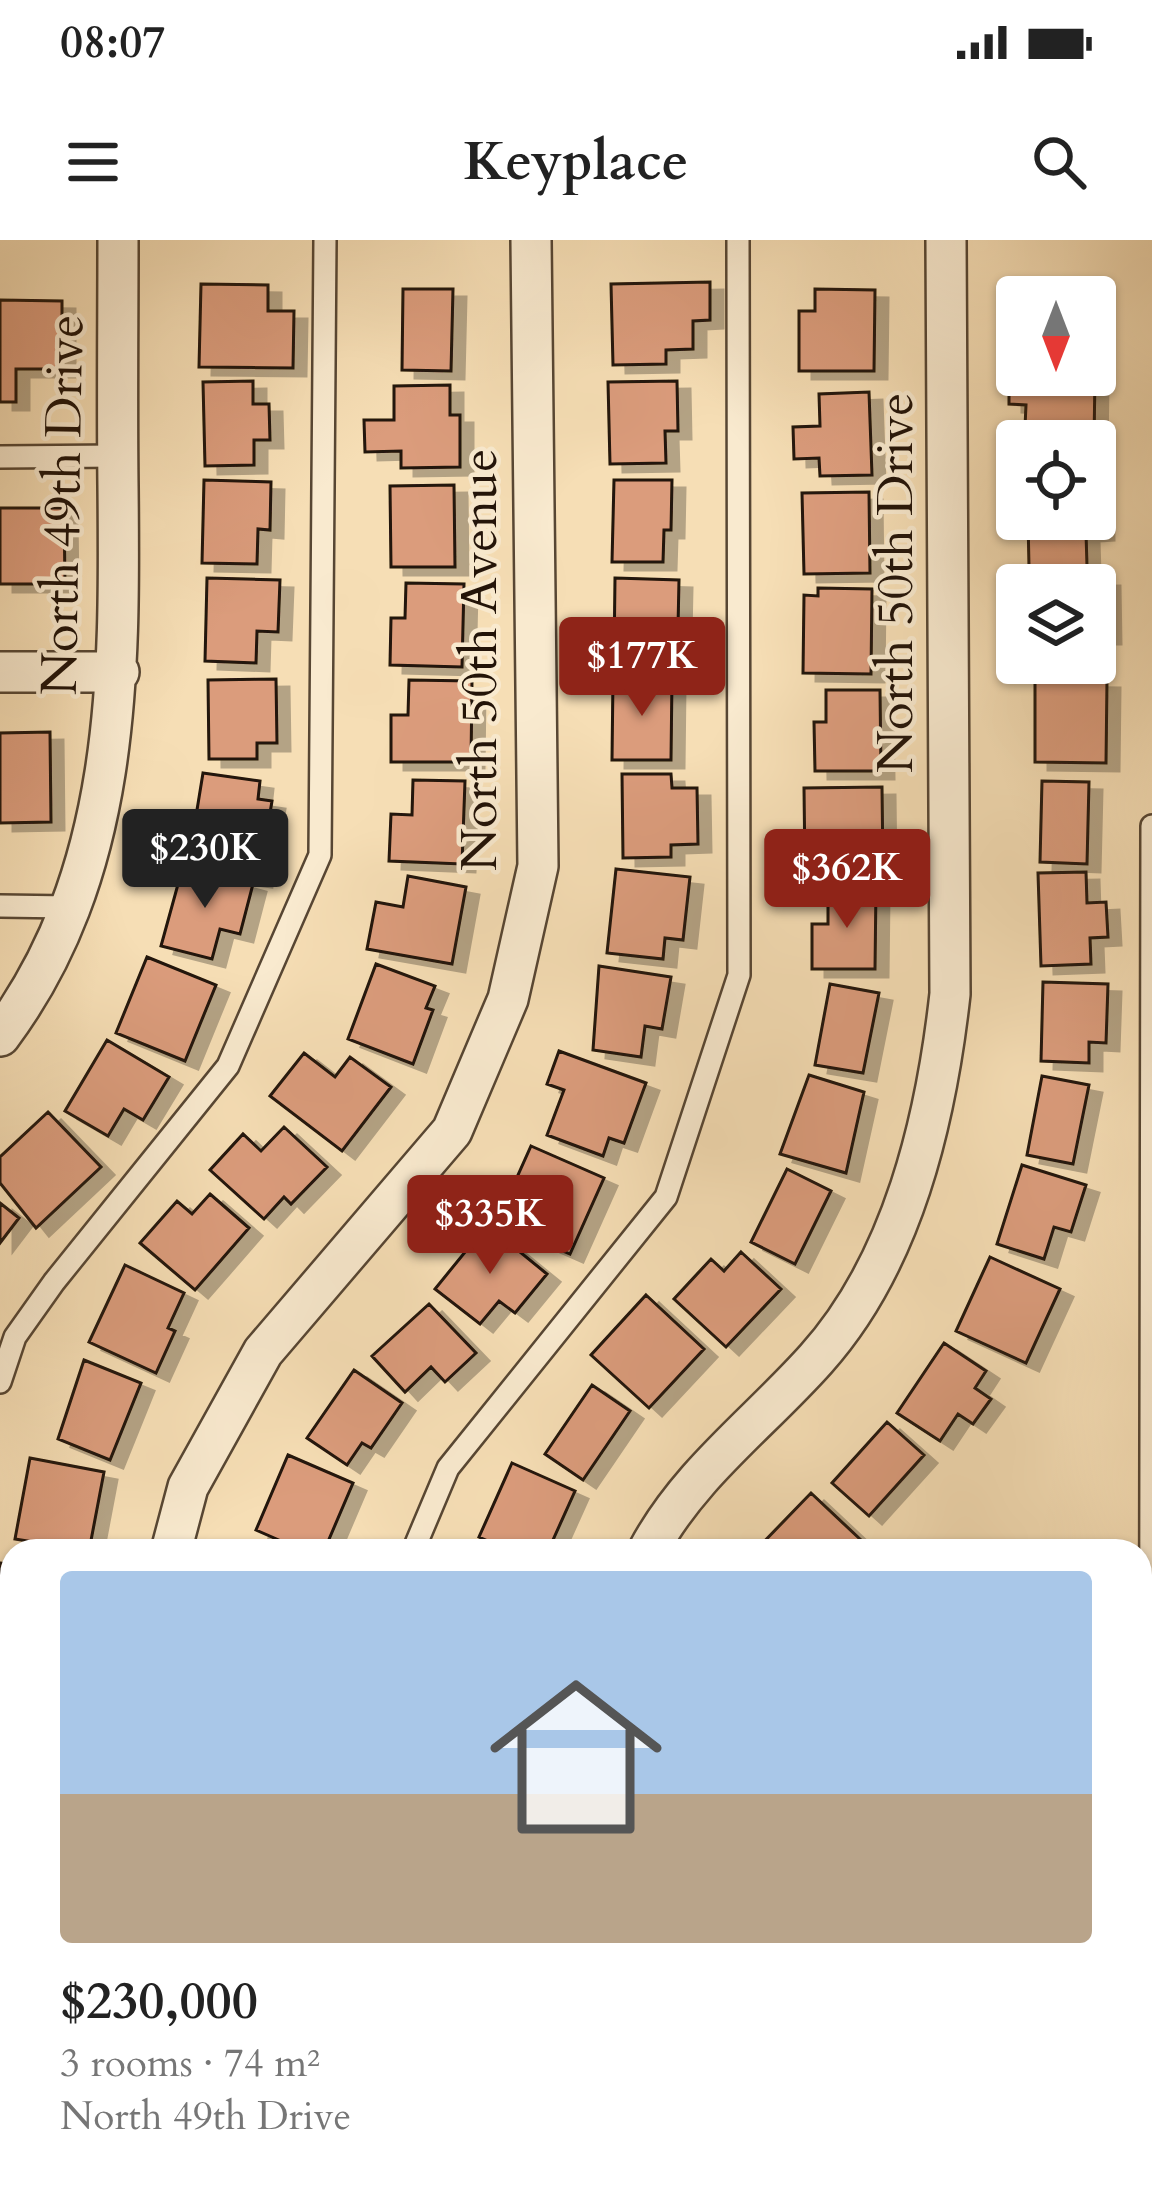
<!DOCTYPE html>
<html lang="en">
<head>
<meta charset="utf-8">
<style>
	:root { --surface:#fff; --page:#f6f6f6; --text:#222; --muted:#767676; --line:#e0e0e0; --accent:#8f2418 }
	body { margin:0; font-family:Cardo,serif; background:var(--page); color:var(--text); height:100vh; display:flex; flex-direction:column; font-size:45px; white-space:nowrap }
	* { box-sizing:border-box; margin:0 }
	p { font-size:39px; color:var(--muted) }
	.icon { flex:none; width:66px; height:66px; fill:none; stroke:currentColor; stroke-width:2; stroke-linecap:round; stroke-linejoin:round }
	.map { position:relative; flex:1; overflow:hidden }
	.panel { position:absolute; left:0px; top:1299px; width:1152px; height:660px; display:flex; flex-direction:column; background:var(--surface); border-radius:36px 36px 0 0; box-shadow:0 3px 9px #0004 }
	.panel>* { flex:none }
	.needle { width:78px; rotate:180deg }
	.controls { position:absolute; left:996px; top:36px; display:grid; gap:24px }
	.controls a { display:grid; place-items:center; width:120px; height:120px; border-radius:12px; background:var(--surface); box-shadow:0 3px 9px #0004; font-size:60px }
	.price { position:absolute; translate:-50% -102px; padding:0 27px; border-radius:12px; background:var(--accent); color:#fff; font-size:39px; line-height:78px; filter:drop-shadow(0 3px 6px #0008) }
	.price::after { content:''; position:absolute; left:50%; top:72px; width:36px; height:27px; margin-left:-18px; background:inherit; clip-path:polygon(0 0,100% 0,50% 100%) }
	.price.selected { background:#222; color:#fff }
	ul { padding:0; list-style:none }
	li { display:grid; align-content:center; gap:24px; height:636px; padding:0 60px }
	li+li { border-top:3px solid var(--line) }
	li span { display:grid; place-items:center; height:372px; border-radius:12px; color:#555 }
	li>.icon { margin-inline-start:auto }
	span .icon { width:216px; height:216px; fill:#fffc; stroke-width:1 }
	li b { font-size:51px }
	.status { display:flex; justify-content:space-between; align-items:center; height:84px; padding:0 60px; background:var(--surface); direction:ltr }
	.status svg { height:33px; fill:currentColor }
	header { display:flex; justify-content:space-between; align-items:center; height:156px; padding:0 60px; background:var(--surface); font-size:54px; font-weight:600 }
	.map>svg:first-child { display:block }
</style>
</head>
<body>
<div class="status"><b>08:07</b><svg viewBox="0 0 49 12"><path d="M0 12V9h3v3zM5 12V6h3v6zM10 12V3h3v9zM15 12V0h3v12zM26 1h20v11H26zM47 4h2v5h-2z"/></svg></div>
<header><svg class="icon" aria-label="menu" viewBox="0 0 24 24"><path d="M4 6h16M4 12h16M4 18h16"/></svg>Keyplace<svg class="icon" aria-label="search" viewBox="0 0 24 24"><circle cx="10" cy="10" r="6"/><path d="M15 15l6 6"/></svg></header>
<div class="map">
<svg width="1152" height="1959" viewBox="0 0 1152 1959">
	<defs>
		<filter id="shadow"><feDropShadow dx="13" dy="8" stdDeviation="0" flood-color="#0004"/></filter>
	</defs>
	<rect width="100%" height="100%" fill="#f6deb5"/>
	<filter id="stains"><feTurbulence type="fractalNoise" baseFrequency=".00167" numOctaves="4"/><feColorMatrix values="0 0 0 0 .2 0 0 0 0 .09 0 0 0 0 .02 0 0 0 .5 -.17"/></filter>
	<radialGradient id="worn" r=".72"><stop offset=".6" stop-color="#630" stop-opacity="0"/><stop offset="1" stop-color="#630" stop-opacity=".3"/></radialGradient>
	<path fill="#db9c7b" stroke="#221308" stroke-width="3" filter="url(#shadow)" d="M710,42V80L693,81V109L666,110V124L613,125L611,44Z
		M1083,42L1084,57H1024V43Z
		M201,44L268,45V71H294L293,128L199,127Z
		M403,49H453L451,131L402,130Z
		M815,49L875,50L874,131H799V71H815Z
		M0,60L62,61V129H16V162H0Z
		M1095,77H1098L1099,123H1095Z
		M1009,134L1095,136L1094,201H1039V187H1025L1026,165L1009,164Z
		M253,141V164H269L270,200H254V225L205,226L203,142Z
		M677,141L678,191H665L666,223L610,224L608,142Z
		M450,145V175H460V227L401,228V211L365,212L364,180H394V146Z
		M869,152L872,235L820,236L819,218L794,219L793,187L820,186L819,154Z
		M1095,236H1100L1101,292L1086,293L1087,326L1029,327L1028,279H1095Z
		M204,240L271,242L270,290L258,289L257,324L202,323Z
		M614,240H672L671,290H664L663,322H612Z
		M454,245L455,327H391L390,246Z
		M869,252L870,333L804,334L802,253Z
		M0,268H64L65,344H0Z
		M207,338L280,340L278,392L257,391L256,423L205,421Z
		M615,338L679,340L678,387L664,386L663,421L614,420Z
		M1107,338L1108,396H1095V345H1037V339Z
		M406,343L464,344L462,427L390,425L391,378H405Z
		M818,348L872,349L871,434L803,433L804,355L818,356Z
		M613,438H672L671,520H612Z
		M276,439L277,503H257V519H209L208,440Z
		M1035,439L1107,440L1106,523L1035,522Z
		M409,440L472,441L471,522H391V475H408Z
		M826,450H880L881,531H815L814,482H826Z
		M50,492L51,582L0,583V493Z
		M203,533L260,541L258,559L272,561L259,639L237,636L239,621L190,613Z
		M622,534H671L672,548H697L698,604L671,605V617L623,618Z
		M413,540L465,541L462,624L389,621L391,574L412,575Z
		M1042,541L1089,542L1087,624L1040,622Z
		M882,547L883,628L805,629L804,548Z
		M183,626L253,644L240,694L220,689L212,719L161,706Z
		M616,629L690,637L683,700L665,698L663,719L607,713Z
		M1086,632L1087,663L1106,662L1108,697L1090,698L1091,724L1041,726L1038,633Z
		M408,636L466,647L452,724L367,709L376,662L403,667Z
		M828,647H876L875,729H812V684H828Z
		M147,717L216,745L185,821L116,793Z
		M376,724L435,746L426,768L433,770L413,824L348,799Z
		M599,726L671,737L662,789L645,786L641,817L593,810Z
		M1043,742L1108,744L1106,803L1089,802V823L1041,821Z
		M830,744L879,753L863,833L815,825Z
		M107,800L169,837L143,880L124,869L108,896L65,871Z
		M559,811L646,843L624,903L609,898L603,916L547,895L564,850L547,844Z
		M304,813L335,837L350,817L391,847L342,911L270,856Z
		M809,835L864,852L846,933L780,914Z
		M1042,836L1089,845L1073,924L1027,915Z
		M48,872L101,927L36,988L0,943V917Z
		M284,887L327,927L291,964L284,957L264,979L210,930L243,894L261,911Z
		M531,906L604,938L570,1014L497,982Z
		M1022,925L1086,945L1071,992L1054,987L1044,1019L997,1004Z
		M787,929L831,951L795,1024L751,1002Z
		M210,954L249,988L195,1050L140,1003L177,961L192,974Z
		M0,963L19,978L0,1003Z
		M487,985L547,1034L515,1073L499,1061L480,1084L435,1049Z
		M741,1012L781,1049L726,1107L674,1059L711,1019L724,1031Z
		M990,1017L1060,1049L1026,1123L956,1091Z
		M125,1025L184,1053L168,1088L175,1091L156,1133L89,1102Z
		M646,1055L704,1109L649,1168L591,1115Z
		M429,1064L476,1113L445,1142L431,1127L405,1152L372,1116Z
		M944,1103L986,1131L975,1148L991,1159L973,1184L958,1174L940,1201L897,1173Z
		M84,1120L141,1143L110,1220L58,1199Z
		M354,1130L402,1163L371,1208L362,1203L347,1225L307,1198Z
		M592,1145L630,1171L583,1240L545,1214Z
		M887,1182L924,1215L869,1276L832,1243Z
		M288,1215L353,1243L324,1311H304L256,1290Z
		M30,1218L104,1232L89,1311L15,1299Z
		M512,1223L575,1251L548,1311H510L479,1297Z
		M811,1253L862,1301L852,1311H755Z
		M0,1323L12,1324V1373H0Z
		M2,1424H12V1507L0,1506Z
		M4,1552H12V1580H4Z
		M0,1620H12V1702H1Z
		M8,1717L12,1718V1802L6,1801Z
		M0,1837H12V1896H0Z
		M2,1908H12V1947H80L79,1959L1,1957Z
		M1140,1923H1152V1959H1099L1100,1947H1140Z
		M237,1947H303V1959H237Z
		M420,1947H492L491,1959H440V1955H420Z
		M627,1947H709V1959H627Z
		M716,1947H799V1959H716Z
		M812,1947H895V1959H812Z
		M907,1947H990V1959H907Z
		M1004,1947H1087V1959H1004Z"/>
	<g fill="none" stroke-linecap="round" stroke-linejoin="round">
		<defs>
			<path id="service" d="M0,217L118,216
				M0,666L70,667
				M0,1142L15,1097L54,1042L228,826L320,615L325,0
				M413,1311L448,1228L666,957L739,735L738,0
				M1140,1822H1150L1152,586
				M363,1947V1959"/>
			<path id="minor" d="M0,432H119
				M0,796C121,634 120,438 118,246C117,164 118,82 118,0
				M171,1311L188,1247L263,1112L452,891L508,759L538,626L531,0
				M648,1311C689,1234 759,1183 816,1119C903,1022 936,880 950,754L946,0
				M156,1947V1959
				M570,1959V1947"/>
		</defs>
		<use href="#service" stroke="#574633" stroke-width="26"/>
		<use href="#minor" stroke="#574633" stroke-width="44"/>
		<use href="#service" stroke="#f9eacf" stroke-width="21"/>
		<use href="#minor" stroke="#f9eacf" stroke-width="39"/>
	</g>
	<g text-anchor="middle" stroke-width="9" stroke-linejoin="round" paint-order="stroke">
		<g font-size="51" fill="#221308" stroke="#f9eacf">
			<text transform="translate(61 265) rotate(-89)" y="18">North 49th Drive</text>
			<text transform="translate(894 343) rotate(-90)" y="18">North 50th Drive</text>
			<text transform="translate(478 420) rotate(-90)" y="18">North 50th Avenue</text>
		</g>
	</g>
	<rect width="100%" height="100%" filter="url(#stains)"/>
	<rect width="100%" height="100%" fill="url(#worn)"/>
</svg>
<div class="controls">
<a><svg class="needle" viewBox="-14 -14 28 28"><path d="M0-13l5 13h-10z" fill="#e53935"/><path d="M0 13l5-13h-10z" fill="#767676"/></svg></a>
<a><svg class="icon" aria-label="locate" viewBox="0 0 24 24"><circle cx="12" cy="12" r="6"/><path d="M12 2v4M12 18v4M2 12h4M18 12h4"/></svg></a>
<a><svg class="icon" aria-label="layers" viewBox="0 0 24 24"><path d="M12 4l9 5-9 5-9-5zM3 14l9 5 9-5"/></svg></a>
</div>
<b class="price" style="left:642px;top:479px">$177K</b>
<b class="price selected" style="left:205px;top:671px">$230K</b>
<b class="price" style="left:847px;top:691px">$362K</b>
<b class="price" style="left:490px;top:1037px">$335K</b>
<section class="panel">
<ul>
<li><span style="background:linear-gradient(#a9c7e8 60%,#b9a48a 0)"><svg class="icon" aria-label="home" viewBox="0 0 24 24"><path d="M3 11l9-7 9 7M6 9v11h12V9"/></svg></span><div><b>$230,000</b><p>3 rooms · 74 m²</p><p>North 49th Drive</p></div></li>
</ul>
</section>
</div>
</body>
</html>
